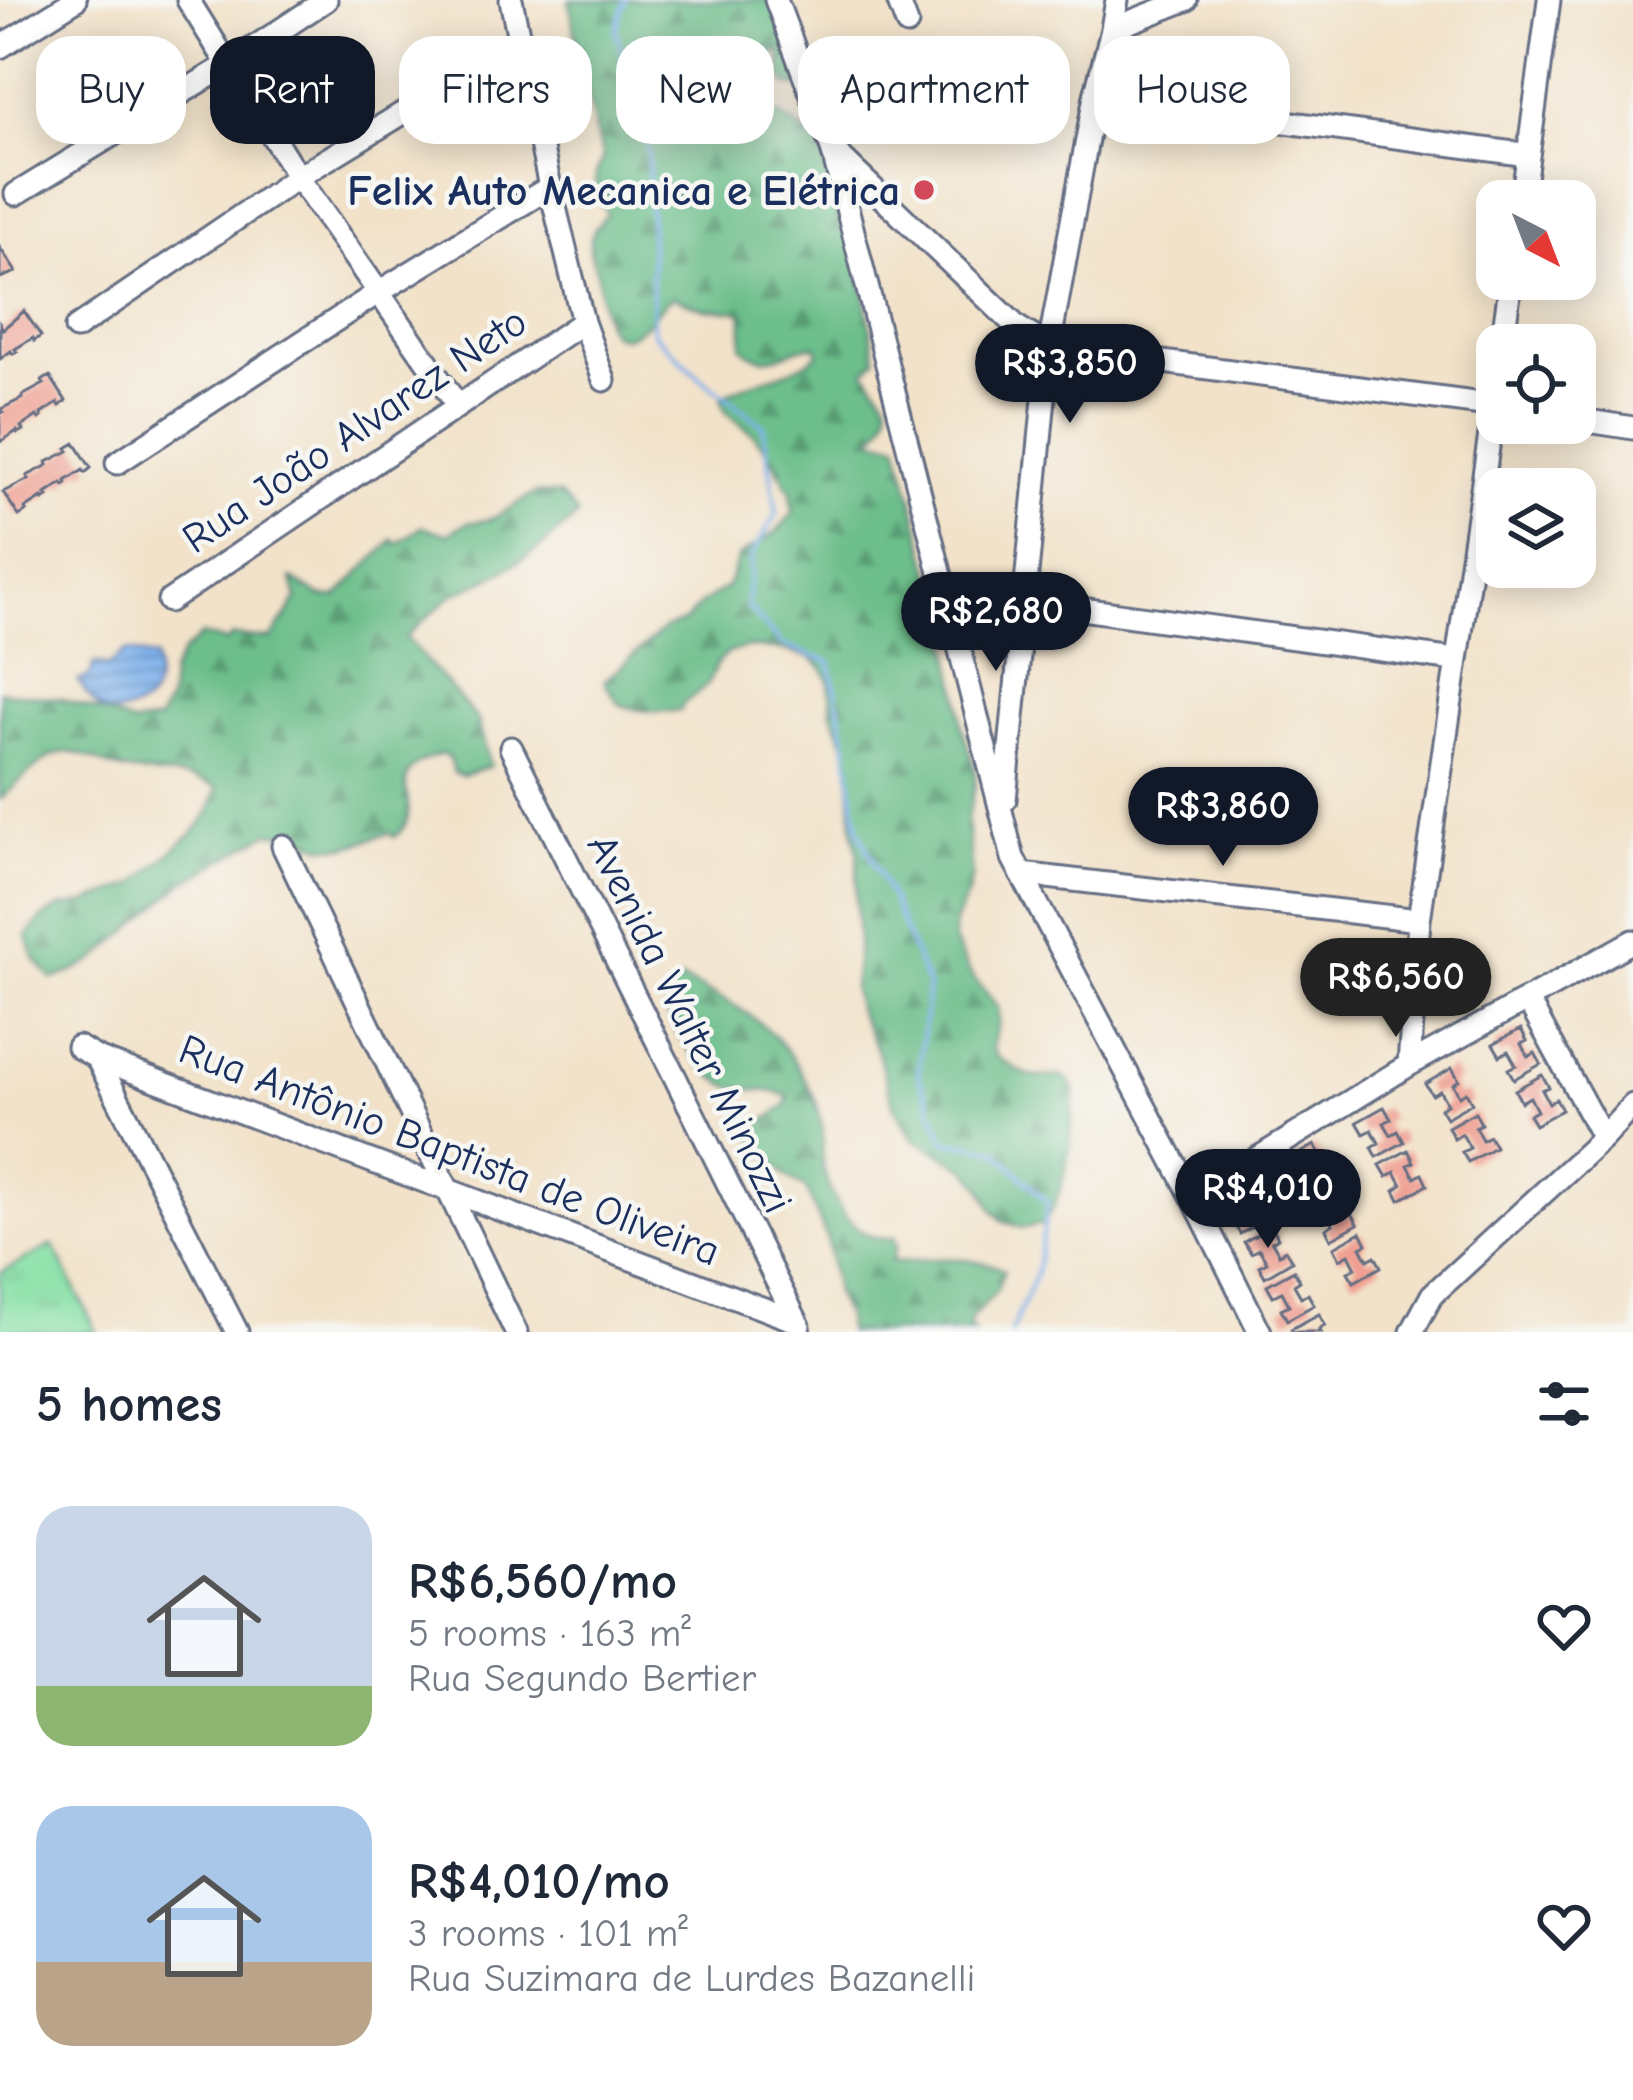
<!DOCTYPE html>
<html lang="en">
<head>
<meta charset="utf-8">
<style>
	:root { --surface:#fff; --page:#f6f6f7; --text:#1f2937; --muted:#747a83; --accent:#111827 }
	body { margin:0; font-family:"Comic Neue",sans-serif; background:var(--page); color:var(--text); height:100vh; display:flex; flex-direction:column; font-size:45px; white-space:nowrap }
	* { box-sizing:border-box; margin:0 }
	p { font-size:39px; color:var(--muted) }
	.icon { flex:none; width:66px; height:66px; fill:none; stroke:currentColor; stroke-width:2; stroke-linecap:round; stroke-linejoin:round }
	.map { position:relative; height:1332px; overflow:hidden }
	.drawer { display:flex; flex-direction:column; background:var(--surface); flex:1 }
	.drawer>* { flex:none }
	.banner { position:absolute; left:36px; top:36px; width:1563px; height:108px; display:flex; gap:24px }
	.needle { width:78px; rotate:138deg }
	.tools { position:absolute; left:1476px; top:180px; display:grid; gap:24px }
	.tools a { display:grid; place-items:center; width:120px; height:120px; border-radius:24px; background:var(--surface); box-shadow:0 6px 30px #0003; font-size:60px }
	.price { position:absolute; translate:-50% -102px; padding:0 27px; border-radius:42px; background:var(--accent); color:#fff; font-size:39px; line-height:78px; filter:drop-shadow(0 3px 6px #0008) }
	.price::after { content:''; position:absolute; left:50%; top:72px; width:36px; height:27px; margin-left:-18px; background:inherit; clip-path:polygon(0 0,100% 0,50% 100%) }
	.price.active { background:#222; color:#fff }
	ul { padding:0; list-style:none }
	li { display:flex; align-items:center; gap:36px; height:300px; padding:0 36px }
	li span { display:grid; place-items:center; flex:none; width:336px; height:240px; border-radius:36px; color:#555 }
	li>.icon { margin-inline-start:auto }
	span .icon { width:144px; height:144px; fill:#fffc; stroke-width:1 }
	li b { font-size:51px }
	h2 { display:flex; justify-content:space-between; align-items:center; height:144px; padding:0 36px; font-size:51px }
	.pill { padding:0 42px; border-radius:36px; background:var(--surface); box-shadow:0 6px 30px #0003; font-size:42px; line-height:108px }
	.pill.active { background:var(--accent); color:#fff }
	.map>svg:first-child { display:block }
</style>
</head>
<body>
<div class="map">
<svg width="1633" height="1332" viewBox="0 0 1633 1332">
	<defs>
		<pattern id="grass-tufts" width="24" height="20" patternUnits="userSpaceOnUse" patternTransform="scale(3)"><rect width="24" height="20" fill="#86e0a5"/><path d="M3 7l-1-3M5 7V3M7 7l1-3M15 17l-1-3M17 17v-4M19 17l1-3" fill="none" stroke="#73c090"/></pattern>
		<pattern id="forest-firs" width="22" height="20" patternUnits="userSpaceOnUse" patternTransform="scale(3)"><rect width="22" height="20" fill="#6cbe8a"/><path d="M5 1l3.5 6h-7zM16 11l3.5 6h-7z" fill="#589b74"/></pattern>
		<pattern id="water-rules" width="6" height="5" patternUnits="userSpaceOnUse" patternTransform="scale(3)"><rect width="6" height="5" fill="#7fb1eb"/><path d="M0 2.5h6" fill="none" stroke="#6790c2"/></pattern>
	</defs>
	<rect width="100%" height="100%" fill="#f6f6f2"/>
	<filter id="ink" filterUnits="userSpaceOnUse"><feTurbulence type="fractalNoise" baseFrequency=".00833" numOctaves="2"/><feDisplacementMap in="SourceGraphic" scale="24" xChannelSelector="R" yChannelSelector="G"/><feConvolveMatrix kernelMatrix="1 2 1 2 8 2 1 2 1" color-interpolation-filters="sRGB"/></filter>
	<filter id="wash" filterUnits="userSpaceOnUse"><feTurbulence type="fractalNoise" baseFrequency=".004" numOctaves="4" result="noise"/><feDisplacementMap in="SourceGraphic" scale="48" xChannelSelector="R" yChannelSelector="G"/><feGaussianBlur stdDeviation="2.7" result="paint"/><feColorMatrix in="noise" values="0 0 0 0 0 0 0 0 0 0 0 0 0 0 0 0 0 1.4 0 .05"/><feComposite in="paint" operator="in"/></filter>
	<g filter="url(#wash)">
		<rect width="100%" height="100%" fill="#f2e2c9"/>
		<path fill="url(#grass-tufts)" stroke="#508882" stroke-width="3" d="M53,1245L97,1332H0V1273Z"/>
		<path fill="url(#forest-firs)" stroke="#447674" stroke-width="3" d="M569,0H781L806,89L785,84L782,76L781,53L777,51L763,71L767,103L773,111L813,136L828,165L832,199L851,217L876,359L865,371C888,399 900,407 873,437L876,440L898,443L948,638L959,695L962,727L975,769V786L967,821L972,875L968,894L954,922V941L970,973L998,1007L999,1022L992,1046L996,1056C1006,1063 1020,1073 1032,1076C1052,1081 1064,1066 1075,1092C1070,1136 1070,1187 1043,1224L1023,1228L1002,1221L993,1210L980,1184L967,1169L914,1139L894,1107L876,1048L858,1012L853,988L858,944L856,899L858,854L853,828L848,751L832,713L829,680L822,667L810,657L776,649L746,647L728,653L718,662L707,685L683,704L681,710C658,713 641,712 619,704L604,681L665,628L684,622L702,603L727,587L739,556L775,533L793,513L791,492L767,451L753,434L726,412L721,398C751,377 791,378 819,353L816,346C785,345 773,374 742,347L743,316L739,311L705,309L673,297C658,306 648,328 630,335C600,347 601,292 598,276C596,267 590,257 590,248C589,233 598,224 607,214C596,190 589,183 603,158L580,63Z
			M535,493L560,495L578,515L537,550L495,576L452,595L406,637L478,720L490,766L462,776L454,773L449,758L442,754C371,773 434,807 394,837L390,833L346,847L321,846L299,835L268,833L182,884L95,960L75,971L52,979L35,959L27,936L41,919L60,907L86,903L135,884L195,831L209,813L217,788C184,770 150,779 115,768C99,763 77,749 60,753C42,757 14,788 0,800V691L62,699L111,715L133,725L158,721L169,700L171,674L182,653L202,635L226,642L233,636L271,639L297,599L292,579L322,597H337C355,576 375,560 393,539L396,544L422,527L447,534L467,523L492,519Z
			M682,980C739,1004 779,1027 808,1085C817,1102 823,1120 823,1139C823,1149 821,1157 823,1167C830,1200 855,1245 894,1238L896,1248L891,1261C905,1263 918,1260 933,1259C955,1257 985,1260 1004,1270L996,1292L970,1320V1329L974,1332H847L845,1316L835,1294L827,1239L806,1189L786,1176L754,1140L759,1124L784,1107L789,1097C769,1086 744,1094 725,1084C706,1075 664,1023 666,1002C667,992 673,985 682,980Z"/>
		<path fill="url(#water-rules)" stroke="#4d70a4" stroke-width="3" d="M126,651L155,658C158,680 158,700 135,709C127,712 114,715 105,711C94,706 85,691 78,681L90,676L94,663L108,666Z"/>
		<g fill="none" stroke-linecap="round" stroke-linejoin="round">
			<path stroke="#7fb1eb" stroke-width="4.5" d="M625,0L616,31L648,149L653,333L702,379L763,425L777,514L752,554L747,606L782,645L830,662L846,742L858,829L891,898L928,986L918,1075L945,1141L996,1150L1048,1203L1036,1274L1011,1332"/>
		</g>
		<g id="blocks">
			<path fill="#ef9f91" d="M0,248L16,272L0,278Z
				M24,311L41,336L34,341L33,338L15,349L17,352L13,354L11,351L0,359V324L3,329Z
				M50,376L66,401L60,406L58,403L41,414L42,417L39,419L37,416L21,427L23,430L18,433L17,431L0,442V414L3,412L1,409L23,398L22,396L44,384L42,381Z
				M75,443L91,468L85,473L83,470L66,481L67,484L64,486L62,483L46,494L48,497L43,500L42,498L25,509L27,511L19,516L3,492L29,479L27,476L48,465L47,462L69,451L67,448Z
				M1521,1029L1527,1041L1521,1044L1528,1057L1535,1053L1541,1064L1514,1079L1508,1069L1516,1065L1508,1051L1500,1056L1493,1044Z
				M1452,1068L1459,1080L1453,1084L1459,1096L1466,1092L1472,1103L1446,1118L1440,1108L1447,1104L1440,1091L1432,1095L1425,1084Z
				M1542,1075L1549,1087L1542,1090L1549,1103L1556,1099L1562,1110L1535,1125L1529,1115L1537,1111L1530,1097L1521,1102L1515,1090Z
				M1384,1107L1391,1119L1384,1123L1391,1135L1398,1131L1404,1142L1377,1157L1372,1147L1379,1143L1372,1130L1364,1134L1357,1122Z
				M1475,1112L1481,1124L1475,1127L1482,1140L1489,1136L1495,1147L1468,1162L1462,1152L1470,1148L1462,1134L1454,1139L1448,1127Z
				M1315,1145L1322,1157L1315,1160L1322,1173L1329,1169L1335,1180L1308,1195L1302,1185L1310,1180L1303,1167L1295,1172L1288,1160Z
				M1408,1150L1414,1162L1408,1165L1415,1178L1422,1174L1427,1185L1400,1200L1395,1190L1402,1185L1395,1172L1387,1177L1380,1165Z
				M1247,1184L1253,1196L1247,1199L1254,1212L1261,1208L1267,1219L1240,1234L1234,1223L1242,1219L1234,1206L1226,1211L1220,1199Z
				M1338,1189L1344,1201L1338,1204L1345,1217L1352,1213L1358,1224L1331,1239L1326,1229L1333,1224L1326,1211L1317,1216L1311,1204Z
				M1272,1226L1278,1238L1272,1242L1279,1254L1285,1250L1292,1261L1265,1277L1259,1266L1267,1262L1259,1249L1251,1253L1244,1242Z
				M1361,1232L1367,1244L1361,1247L1368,1260L1375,1256L1381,1267L1354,1282L1348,1272L1356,1268L1349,1254L1340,1259L1334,1247Z
				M1294,1270L1300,1281L1294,1285L1301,1297L1308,1294L1314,1305L1287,1320L1281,1309L1289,1305L1282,1292L1273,1296L1267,1285Z
				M1319,1314L1325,1325L1319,1329L1321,1332H1293L1291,1329Z"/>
		</g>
	</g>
	<g filter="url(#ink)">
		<use href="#blocks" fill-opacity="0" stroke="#666e83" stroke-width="3"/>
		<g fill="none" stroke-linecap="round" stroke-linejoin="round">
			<defs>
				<path id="minor" d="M188,0L298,177L458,406
					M511,0L550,187L583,322L604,380
					M776,0L832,149L1013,858L1193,1198L1260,1332
					M898,0L907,24
					M1112,29L1186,0
					M0,47L75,0
					M1095,96L1528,155
					M834,151L1017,327L1049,347L1497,406
					M16,194L229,64L326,0
					M1522,201L1549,0
					M76,328L298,177L518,43
					M1502,345L1511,279
					M1575,419L1633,428
					M117,463L379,292L550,187
					M948,599L1023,601L1455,660
					M169,601L583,322
					M511,748L799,1326
					M1005,800L1049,347L1095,96L1112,29L1117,0
					M283,846L516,1332
					M1021,874L1419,920
					M1527,999L1603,1138
					M78,1047L97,1058L796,1321
					M97,1058L237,1332
					M1409,1065L1419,920L1497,386
					M1193,1198L1409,1065L1633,941
					M1412,1332L1432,1295L1603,1138L1633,1105"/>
			</defs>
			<use href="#minor" stroke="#666e83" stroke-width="27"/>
			<use href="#minor" stroke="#fff" stroke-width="21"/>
		</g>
	</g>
	<circle fill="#d1495b" stroke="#f6f6f2" stroke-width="4.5" cx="924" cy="190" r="12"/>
	<g text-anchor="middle" stroke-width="9" stroke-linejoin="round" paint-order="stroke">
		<g font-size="42" font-weight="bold" fill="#1b2f5e" stroke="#f6f6f2" text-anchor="end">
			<text x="900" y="205">Felix Auto Mecanica e Elétrica</text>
		</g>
		<g font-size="42" fill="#1b2f5e" stroke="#f6f6f2">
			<text transform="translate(354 429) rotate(-34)" y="15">Rua João Alvarez Neto</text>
			<text transform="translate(691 1023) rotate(64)" y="15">Avenida Walter Minozzi</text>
			<text transform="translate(450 1149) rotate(21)" y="15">Rua Antônio Baptista de Oliveira</text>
		</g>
	</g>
</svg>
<div class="tools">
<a><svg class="needle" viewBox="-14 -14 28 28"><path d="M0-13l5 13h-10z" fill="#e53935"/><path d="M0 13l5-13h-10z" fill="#747a83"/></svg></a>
<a><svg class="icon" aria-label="locate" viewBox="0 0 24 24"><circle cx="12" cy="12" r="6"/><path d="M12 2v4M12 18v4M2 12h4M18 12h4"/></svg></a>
<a><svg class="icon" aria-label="layers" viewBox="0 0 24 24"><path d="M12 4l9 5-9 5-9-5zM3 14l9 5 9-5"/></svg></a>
</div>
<b class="price" style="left:1070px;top:426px">R$3,850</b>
<b class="price" style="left:996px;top:674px">R$2,680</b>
<b class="price" style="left:1223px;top:869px">R$3,860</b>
<b class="price active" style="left:1396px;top:1040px">R$6,560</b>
<b class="price" style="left:1268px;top:1251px">R$4,010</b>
<div class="banner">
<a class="pill">Buy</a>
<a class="pill active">Rent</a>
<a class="pill">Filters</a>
<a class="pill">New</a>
<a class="pill">Apartment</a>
<a class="pill">House</a>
</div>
</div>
<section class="drawer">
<h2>5 homes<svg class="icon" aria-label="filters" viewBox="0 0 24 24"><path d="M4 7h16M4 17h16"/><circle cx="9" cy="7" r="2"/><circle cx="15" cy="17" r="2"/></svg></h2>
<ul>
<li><span style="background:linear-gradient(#c9d6e8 75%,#8fb573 0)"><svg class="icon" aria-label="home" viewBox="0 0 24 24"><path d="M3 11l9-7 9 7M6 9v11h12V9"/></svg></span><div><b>R$6,560/mo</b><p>5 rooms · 163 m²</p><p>Rua Segundo Bertier</p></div><svg class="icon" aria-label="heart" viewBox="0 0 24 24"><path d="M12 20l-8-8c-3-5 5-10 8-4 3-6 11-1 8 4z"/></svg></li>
<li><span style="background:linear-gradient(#a9c7e8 65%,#b9a48a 0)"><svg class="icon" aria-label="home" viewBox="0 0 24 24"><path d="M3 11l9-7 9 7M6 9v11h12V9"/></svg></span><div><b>R$4,010/mo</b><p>3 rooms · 101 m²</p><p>Rua Suzimara de Lurdes Bazanelli</p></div><svg class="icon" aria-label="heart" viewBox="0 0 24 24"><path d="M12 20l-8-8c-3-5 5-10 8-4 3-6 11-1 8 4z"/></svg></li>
</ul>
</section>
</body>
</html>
